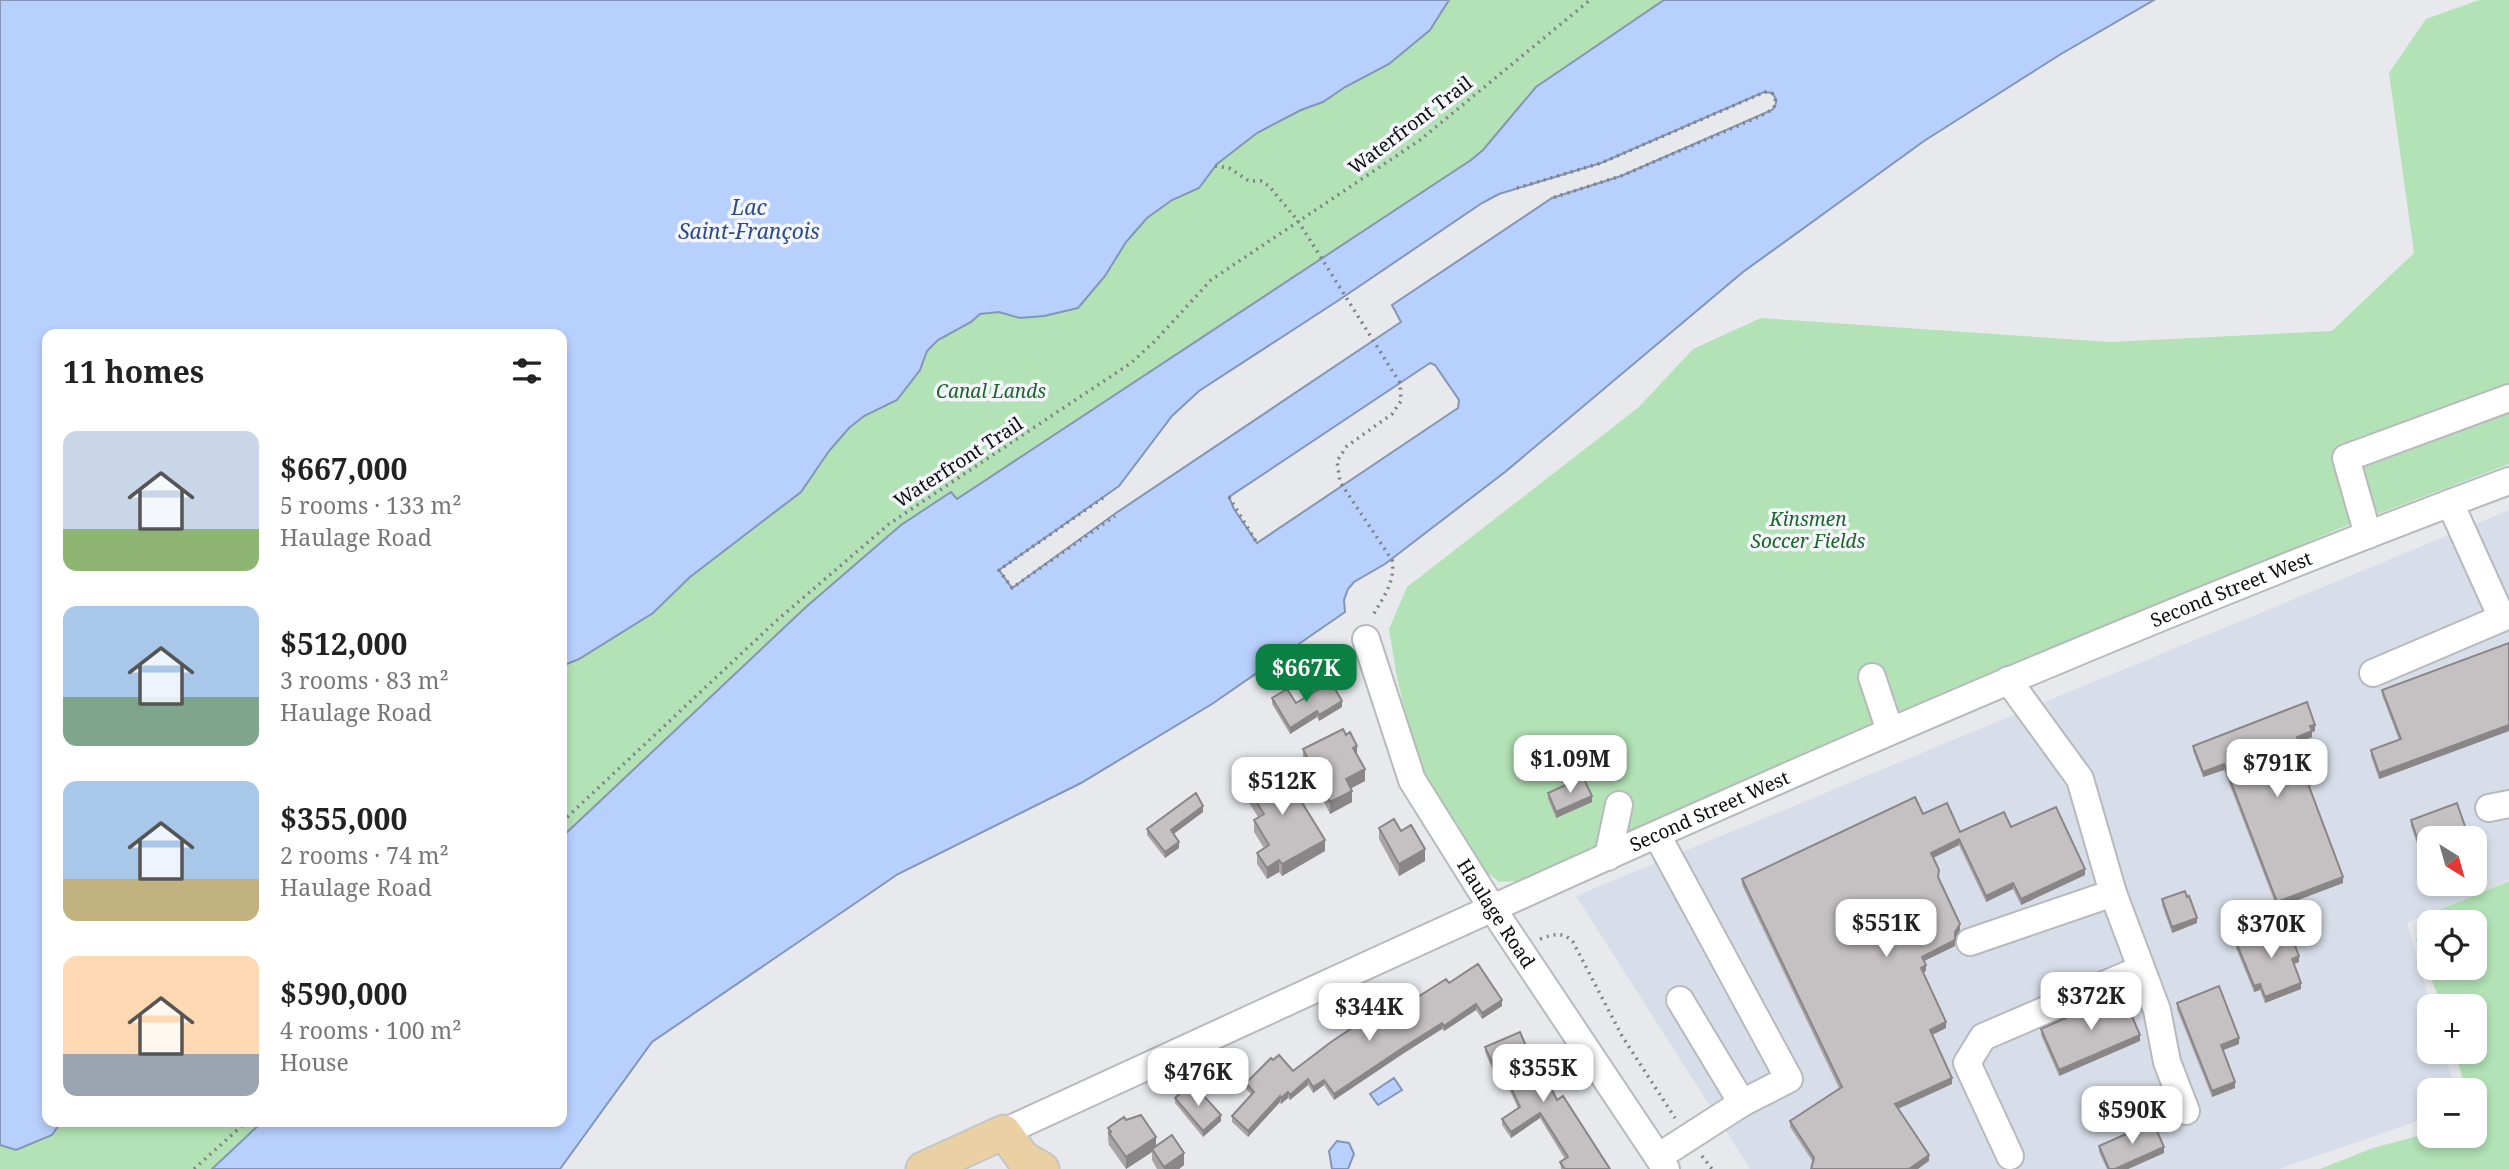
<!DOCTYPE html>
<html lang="en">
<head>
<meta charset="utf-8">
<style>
	:root { --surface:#fff; --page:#f2f2f2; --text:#222; --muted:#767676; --accent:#0b8043 }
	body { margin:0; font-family:"Noto Serif",serif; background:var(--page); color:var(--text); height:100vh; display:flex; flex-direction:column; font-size:26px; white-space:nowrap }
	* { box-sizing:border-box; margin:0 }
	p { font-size:23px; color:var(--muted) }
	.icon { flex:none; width:38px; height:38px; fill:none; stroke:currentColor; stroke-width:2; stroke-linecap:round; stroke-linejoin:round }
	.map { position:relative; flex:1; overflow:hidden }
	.sheet { position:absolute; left:42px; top:329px; width:525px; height:798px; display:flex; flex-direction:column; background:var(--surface); border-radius:14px; box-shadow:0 4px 10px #0003 }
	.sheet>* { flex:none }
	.needle { width:46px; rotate:143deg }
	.buttons { position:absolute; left:2417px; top:826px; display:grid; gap:14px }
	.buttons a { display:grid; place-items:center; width:70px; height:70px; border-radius:14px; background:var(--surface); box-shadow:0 4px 10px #0003; font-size:35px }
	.price { position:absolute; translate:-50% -60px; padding:0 16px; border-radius:14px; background:#fff; color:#222; font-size:23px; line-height:46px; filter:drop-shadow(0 2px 4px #0008) }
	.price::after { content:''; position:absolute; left:50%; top:42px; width:21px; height:16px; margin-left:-10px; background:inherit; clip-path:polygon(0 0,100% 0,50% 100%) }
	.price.selected { background:var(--accent); color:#fff }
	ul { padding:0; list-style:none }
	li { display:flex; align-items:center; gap:21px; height:175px; padding:0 21px }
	li span { display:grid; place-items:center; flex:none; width:196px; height:140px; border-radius:14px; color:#555 }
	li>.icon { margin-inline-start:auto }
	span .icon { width:84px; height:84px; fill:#fffc; stroke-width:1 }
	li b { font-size:30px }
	h2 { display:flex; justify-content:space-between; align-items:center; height:84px; padding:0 21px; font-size:30px }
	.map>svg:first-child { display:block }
</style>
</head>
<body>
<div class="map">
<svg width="2509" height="1169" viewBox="0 0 2509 1169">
	<rect width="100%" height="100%" fill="#e7e9ed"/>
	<path fill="#d8dee9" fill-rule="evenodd" d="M2509,510V880L2407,923L2431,1006L2429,1052H2444L2455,1090H2429V1117L2279,1169H1750L1576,896ZM2429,838H2474V884H2429Z"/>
	<path fill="#b2e2b6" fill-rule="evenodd" d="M1449,0H1664L1536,87L1483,150L1471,160L957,499L951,493L901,525L806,607L562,837V666L580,659L653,613L690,577L801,493L829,451L849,428L864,416L897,400L920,370L927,351L938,340L971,322L980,314L999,312L1020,318L1044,316L1078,308L1105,276L1126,242L1147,218L1172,200L1199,188L1217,164L1257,133L1301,110L1323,102L1430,30Z
		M2479,0H2509V464L2341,528L1517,881L1499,882L1485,871L1419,768L1397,678L1389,629L1407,587L1639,407L1693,349L1761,318L2110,342L2332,331L2414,253L2389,73L2426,19Z
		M2509,881V1169H2320L2373,1148L2429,1133V1136H2474V1090H2466L2455,1052H2474V1006H2442L2416,940L2424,916ZM2429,922H2474V968H2429Z
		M61,1122H262L212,1169H0V1145L16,1150L52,1135Z"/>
	<path fill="#b8d0fd" stroke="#8495b5" stroke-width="2" fill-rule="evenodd" d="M0,0H1449L1430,30L1389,64L1345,87L1323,102L1301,110L1257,133L1217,164L1199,188L1172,200L1147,218L1126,242L1105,276L1078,308L1044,316L1020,318L999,312L980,314L971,322L938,340L927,351L920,370L897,400L864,416L849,428L829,451L801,492L690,577L653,613L579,659L562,666V334H47V1122H61L52,1135L16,1150L0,1145Z
		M1664,0H2154L2061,54L1924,141L1743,272L1505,472L1385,564L1354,582L1348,589L1344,600L1345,612L1212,704L1081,783L898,874L652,1042L560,1169H212L262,1122H562V837L806,607L901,525L951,492L957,499L1471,160L1483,150L1536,87ZM1764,92L1772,93C1777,99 1778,103 1772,110L1621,176L1552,198L1392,305L1401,322L1116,513L1012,588L999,570L1119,486L1172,416L1199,391L1339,300L1482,203L1499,194L1601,163ZM1430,363L1435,365L1459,400L1458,408L1257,543L1234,509L1229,497Z
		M1394,1078L1402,1090L1378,1105L1370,1094Z
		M1337,1141L1349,1143L1354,1154L1348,1169H1332L1329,1151Z"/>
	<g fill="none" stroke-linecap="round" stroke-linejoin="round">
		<defs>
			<g id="minor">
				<path d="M2368,535L2346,458L2509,398"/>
				<path id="s1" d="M1366,639L1412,780L1492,908L1666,1169"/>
				<path d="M2373,673L2502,618L2450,503"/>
				<path d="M1872,677L1890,731"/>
				<path d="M2008,680L2080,779L2113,893L2157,1010L2167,1062L2186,1111"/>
				<path d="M2489,808L2509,804"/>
				<path d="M1657,835L1789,1079L1742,1103L1658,1157"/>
				<path d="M1608,857L1619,805"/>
				<path d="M1970,942L2113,893"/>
				<path d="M1680,1000L1742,1103"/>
				<path id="s2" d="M1004,1132C1501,904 1996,672 2509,481"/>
				<path d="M2010,1156L1967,1063L1983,1037L2141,969"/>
			</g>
			<path id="major" d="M923,1169L1004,1132L1023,1158L1042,1169"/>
		</defs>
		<use href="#minor" stroke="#b7b9bd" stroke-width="30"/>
		<use href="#major" stroke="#c4c5c5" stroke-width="37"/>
		<path stroke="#808184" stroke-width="3.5" stroke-dasharray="2 5" stroke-linecap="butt" d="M1215,166L1229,168L1249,181H1261L1269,186L1298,221L1400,383L1401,401L1392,414L1347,446L1337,461L1340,482L1392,560C1396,582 1382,599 1372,617
			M1517,188L1601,163L1765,92L1772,93C1783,108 1766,113 1754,119L1621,176L1552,198
			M1229,497L1257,543
			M1103,498L999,570L1012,588L1115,516
			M562,822L775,622L889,524L1131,363L1155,341L1211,280L1420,140L1590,0
			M1540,939C1554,934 1563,931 1573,942L1622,1036L1675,1118
			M1702,1156L1712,1169
			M194,1169L246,1122"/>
		<use href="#minor" stroke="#fff" stroke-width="26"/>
		<use href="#major" stroke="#ebd0a3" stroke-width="33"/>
	</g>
	<path fill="#a9a5a6" d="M2509,643V731L2379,779L2371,756V750L2399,740L2382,695V690Z
		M1272,698L1296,703L1342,707L1319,721L1317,717L1290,734L1272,704Z
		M2315,731L2312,732V737L2299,742L2307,769L2303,770L2343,883L2277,908L2224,770L2203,777L2193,751V746Z
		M1303,749L1357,756L1365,781L1351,788L1352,802L1330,814L1303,761Z
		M1243,781L1325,851L1282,876L1279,872L1267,879L1257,864V853L1264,848L1254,832V820L1258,817L1243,793Z
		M1548,793L1592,802L1556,818L1548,799Z
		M1203,812L1173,834L1179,848L1165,858L1147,835V829Z
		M1923,814L1960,832L2011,827L2085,875L2021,905L2013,889L1986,902L1959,845L1933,858L1938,878L1960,930L1955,938V946L1924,961L1926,971L1923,973L1946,1028L1932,1035L1952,1084L1898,1109L1929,1161L1813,1162L1790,1127V1121L1839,1088L1742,885V879Z
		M2411,820L2469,838L2424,864L2411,826Z
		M1379,828L1401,831L1425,861L1399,876L1379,839Z
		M2162,899L2197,923L2172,933L2162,905Z
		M2236,942L2299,962L2294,964L2301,989L2265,1003L2260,990L2254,992L2236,948Z
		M1449,983L1502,1006L1482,1019L1476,1010L1444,1031L1442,1029L1404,1053L1334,1100L1324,1085L1313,1093L1308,1085L1290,1100L1288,1098L1281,1104L1280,1102L1248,1137L1232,1122V1116L1251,1094L1246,1089V1083L1273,1060L1293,1071L1388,1016Z
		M2177,1003L2239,1044L2223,1050L2235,1088L2212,1097L2177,1009Z
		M2041,1029L2140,1041L2059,1076L2041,1035Z
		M1485,1047L1534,1065L1557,1100L1610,1169H1561L1560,1162L1565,1159L1540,1118L1511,1138L1502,1125V1119L1518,1108L1502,1074L1496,1077L1485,1052Z
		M1175,1098L1221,1121L1203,1137L1175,1103Z
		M1126,1120L1156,1146L1184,1165L1179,1169H1157L1152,1160V1152L1126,1169L1109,1145L1108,1139V1128Z
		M2099,1146L2164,1153L2128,1169H2107L2099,1152Z"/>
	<path fill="#8a8687" d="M1342,701V707L1319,721V715Z
		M1317,711V717L1290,734V728Z
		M2315,725V731L2312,732V737L2297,743V737L2310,726Z
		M2509,725V731L2379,779V773Z
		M1357,746V757L1353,748Z
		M2307,763V769L2301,771V765Z
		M2224,764V770L2203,777V772Z
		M1365,769V781L1346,791V779Z
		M1352,791V802L1330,814V802Z
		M1592,796V802L1556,818V812Z
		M1203,806V812L1171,836V830Z
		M1959,839V845L1931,859V853Z
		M1325,840V851L1282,876V864Z
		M1179,842V848L1165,858V852Z
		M1425,849V861L1399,876V864Z
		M2429,857V863L2424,864V859Z
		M1279,860V872L1267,879V868Z
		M2085,869V875L2021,905V899Z
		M2343,877V883L2277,908V902Z
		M2013,883V889L1986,902V896Z
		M2197,918V923L2172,933V927Z
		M1960,924V930L1955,938V932Z
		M1955,940V946L1922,962V957Z
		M2299,956V962L2292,965V959Z
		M1926,965V971L1921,974V968Z
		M2301,983V989L2265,1003V997Z
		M2260,984V990L2254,992V986Z
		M1502,1000V1006L1482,1019V1013Z
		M1476,1004V1010L1444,1031V1026Z
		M1946,1022V1028L1930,1036V1030Z
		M1442,1023V1029L1404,1053L1334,1100V1094L1404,1047Z
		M2140,1035V1041L2059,1076V1070Z
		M2239,1038V1044L2221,1051V1045Z
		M1502,1068V1074L1496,1077V1071Z
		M1952,1078V1084L1895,1110V1104Z
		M1308,1079V1085L1290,1100V1095Z
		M1324,1080V1085L1313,1093V1087Z
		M2235,1082V1088L2212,1097V1091Z
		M1288,1092V1098L1281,1104V1098Z
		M1280,1096V1102L1248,1137V1131Z
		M1540,1113V1118L1511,1138V1132Z
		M1221,1115V1121L1203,1137V1131Z
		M1156,1137V1149H1152V1152L1126,1169V1157Z
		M2164,1147V1153L2128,1169H2115Z
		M1184,1153V1165L1179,1169H1164V1167Z
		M1929,1155V1161L1918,1169H1909Z"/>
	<path fill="#c5c0c1" stroke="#8a8687" stroke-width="2" d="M2509,643V725L2379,773L2371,750L2401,739L2382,690Z
		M1331,682L1342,701L1319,715L1317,711L1290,728L1272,698L1287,689L1296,703Z
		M2307,702L2315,725L2310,726L2312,731L2297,737L2307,763L2301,765L2343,877L2277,902L2224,764L2203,772L2193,746Z
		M1343,729L1346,735L1350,732L1357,746L1353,748L1365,769L1346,779L1352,791L1330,802L1303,749Z
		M1277,762L1325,840L1282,864L1279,860L1267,868L1257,853L1269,845L1254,820L1264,814L1243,781Z
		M1583,777L1592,796L1556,812L1548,793Z
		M1196,793L1203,806L1171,830L1179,842L1165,852L1147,829Z
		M1915,797L1923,814L1947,803L1960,832L2004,812L2011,827L2056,807L2085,869L2021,899L2013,883L1986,896L1959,839L1931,853L1939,870L1938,877L1960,924L1955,932V940L1922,957L1926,965L1921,968L1946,1022L1930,1030L1952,1078L1895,1104L1929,1155L1909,1169H1811L1814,1158L1790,1121L1842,1087L1742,879Z
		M2457,803L2469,838H2429V857L2424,859L2411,820Z
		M1394,819L1401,831L1411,825L1425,849L1399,864L1379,828Z
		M2185,891L2187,897L2189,896L2197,918L2172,927L2162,899Z
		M2286,923L2299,956L2292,959L2301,983L2265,997L2260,984L2254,986L2236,942Z
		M1478,964L1502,1000L1482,1013L1476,1004L1444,1026L1442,1023L1404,1047L1334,1094L1324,1080L1313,1087L1308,1079L1290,1095L1288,1092L1281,1098L1280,1096L1248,1131L1232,1116L1254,1092L1246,1083L1271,1058L1273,1060L1279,1055L1293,1071L1331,1042L1382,1008L1388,1016L1446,979L1449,983Z
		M2219,986L2239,1038L2221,1045L2235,1082L2212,1091L2177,1003Z
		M2122,993L2140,1035L2059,1070L2041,1029Z
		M1520,1032L1534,1065L1539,1063L1557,1100L1563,1096L1610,1169H1565L1560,1162L1568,1157L1540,1113L1511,1132L1502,1119L1520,1107L1502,1068L1496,1071L1485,1047Z
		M1188,1086L1198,1099L1203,1095L1221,1115L1203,1131L1175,1098Z
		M1141,1115L1156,1137L1126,1157L1109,1133L1111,1132L1108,1128L1124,1117L1126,1120Z
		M2153,1122L2164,1147L2115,1169H2109L2099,1146Z
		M1172,1135L1184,1153L1164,1167L1152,1149Z"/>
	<g text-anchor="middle" stroke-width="7" stroke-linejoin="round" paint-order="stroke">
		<g font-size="19" fill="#0b0c0d" stroke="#f4f6fb">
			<text transform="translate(1410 125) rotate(-37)" y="7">Waterfront Trail</text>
			<text transform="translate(958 462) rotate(-33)" y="7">Waterfront Trail</text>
			<text dy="7" stroke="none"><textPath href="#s2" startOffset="1342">Second Street West</textPath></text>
			<text dy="7" stroke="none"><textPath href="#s2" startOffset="775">Second Street West</textPath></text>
			<text dy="7" stroke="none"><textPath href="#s1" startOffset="306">Haulage Road</textPath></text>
		</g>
		<g font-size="19" font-style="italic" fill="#1b652b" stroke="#f4f6fb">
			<text x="991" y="398">Canal Lands</text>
			<text x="1808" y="526">Kinsmen<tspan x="1808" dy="22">Soccer Fields</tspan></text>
		</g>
		<g font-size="21" font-style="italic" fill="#2a4b8c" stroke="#f4f6fb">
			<text x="749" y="215">Lac<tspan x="749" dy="24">Saint-François</tspan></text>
		</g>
	</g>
</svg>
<div class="buttons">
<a><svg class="needle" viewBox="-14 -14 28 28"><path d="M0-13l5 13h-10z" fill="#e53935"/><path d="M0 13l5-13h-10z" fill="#767676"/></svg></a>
<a><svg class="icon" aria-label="locate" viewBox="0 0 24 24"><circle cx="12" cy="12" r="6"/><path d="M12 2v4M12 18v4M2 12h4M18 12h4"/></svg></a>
<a>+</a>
<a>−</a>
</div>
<b class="price selected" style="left:1306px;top:704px">$667K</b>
<b class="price" style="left:1570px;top:795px">$1.09M</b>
<b class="price" style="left:2277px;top:799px">$791K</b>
<b class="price" style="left:1282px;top:817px">$512K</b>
<b class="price" style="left:1886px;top:959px">$551K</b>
<b class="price" style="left:2271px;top:960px">$370K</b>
<b class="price" style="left:2091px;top:1032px">$372K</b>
<b class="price" style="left:1369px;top:1043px">$344K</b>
<b class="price" style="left:1543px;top:1104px">$355K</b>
<b class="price" style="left:1198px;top:1108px">$476K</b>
<b class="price" style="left:2132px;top:1146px">$590K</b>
<section class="sheet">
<h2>11 homes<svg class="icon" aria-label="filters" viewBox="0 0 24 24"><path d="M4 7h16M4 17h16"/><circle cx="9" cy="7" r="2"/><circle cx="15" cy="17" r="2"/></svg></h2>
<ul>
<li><span style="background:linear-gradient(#c9d6e8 70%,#8fb573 0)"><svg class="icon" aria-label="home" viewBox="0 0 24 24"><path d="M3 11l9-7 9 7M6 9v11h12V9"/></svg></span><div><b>$667,000</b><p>5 rooms · 133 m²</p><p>Haulage Road</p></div></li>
<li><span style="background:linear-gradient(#a9c7e8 65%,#7fa58c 0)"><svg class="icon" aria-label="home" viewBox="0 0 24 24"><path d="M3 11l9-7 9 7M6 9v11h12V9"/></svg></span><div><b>$512,000</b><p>3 rooms · 83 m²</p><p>Haulage Road</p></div></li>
<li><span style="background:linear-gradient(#a9c7e8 70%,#c2b280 0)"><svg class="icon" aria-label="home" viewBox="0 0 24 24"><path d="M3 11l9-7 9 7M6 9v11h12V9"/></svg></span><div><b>$355,000</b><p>2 rooms · 74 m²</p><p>Haulage Road</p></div></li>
<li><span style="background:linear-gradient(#ffd9b3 70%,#9aa5b1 0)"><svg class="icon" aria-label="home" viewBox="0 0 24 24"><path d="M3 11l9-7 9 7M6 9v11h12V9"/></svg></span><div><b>$590,000</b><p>4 rooms · 100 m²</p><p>House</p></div></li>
</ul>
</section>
</div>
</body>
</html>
